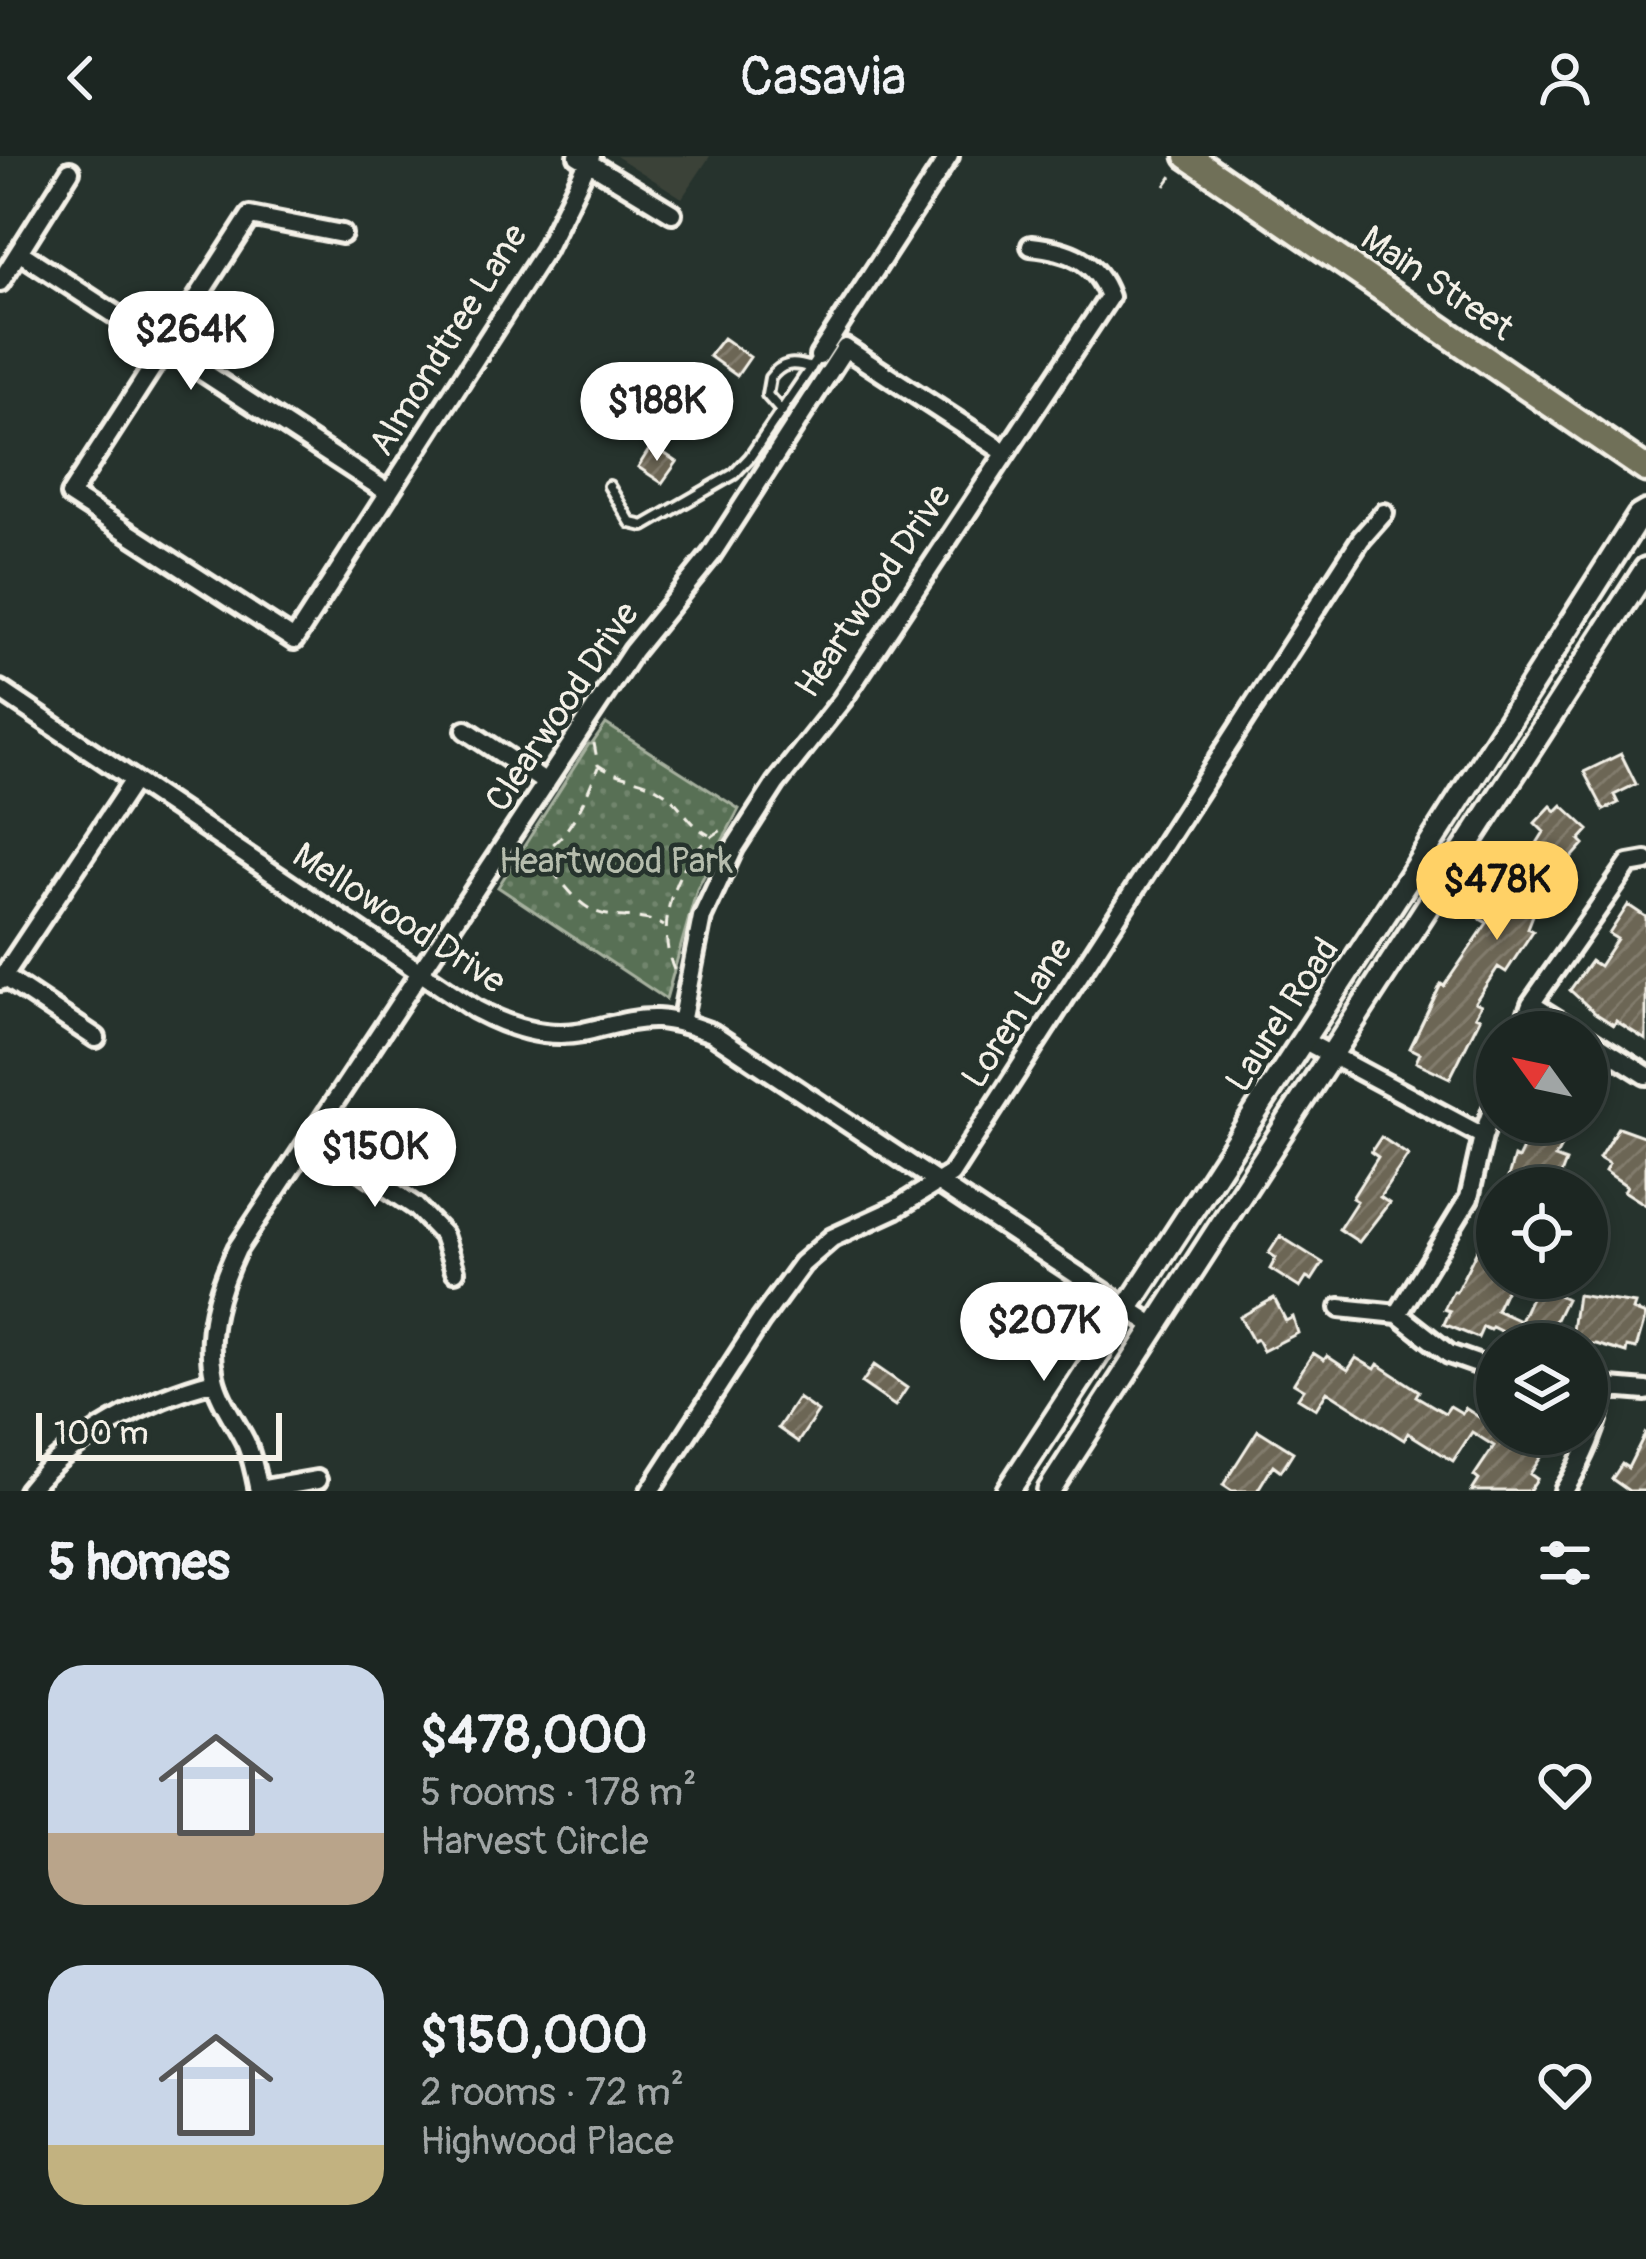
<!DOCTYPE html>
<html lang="en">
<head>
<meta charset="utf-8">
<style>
	:root { --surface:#1c2622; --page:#29322f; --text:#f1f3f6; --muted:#a0a5a5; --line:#3a4340; --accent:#ffd166 }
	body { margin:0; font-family:Pangolin,sans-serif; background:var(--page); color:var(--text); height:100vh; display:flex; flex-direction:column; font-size:45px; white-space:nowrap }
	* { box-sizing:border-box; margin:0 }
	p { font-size:39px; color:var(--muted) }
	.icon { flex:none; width:66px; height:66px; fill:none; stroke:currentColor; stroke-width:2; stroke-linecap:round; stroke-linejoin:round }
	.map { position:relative; height:1335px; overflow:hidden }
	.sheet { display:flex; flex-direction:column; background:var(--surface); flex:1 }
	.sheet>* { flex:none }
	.needle { width:78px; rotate:303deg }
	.buttons { position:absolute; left:1476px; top:855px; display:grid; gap:24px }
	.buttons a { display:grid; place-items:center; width:132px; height:132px; border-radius:50%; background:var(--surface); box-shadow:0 6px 18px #0003,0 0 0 3px var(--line); font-size:60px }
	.scale { position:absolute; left:36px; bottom:30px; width:246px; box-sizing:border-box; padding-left:12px; border:6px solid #f4f1e8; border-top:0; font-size:33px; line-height:42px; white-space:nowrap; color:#f4f1e8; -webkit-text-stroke:9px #26332d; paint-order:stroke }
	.price { position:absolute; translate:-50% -102px; padding:0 27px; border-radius:42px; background:#fff; color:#222; font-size:39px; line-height:78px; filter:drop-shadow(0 3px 6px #0008) }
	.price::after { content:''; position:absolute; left:50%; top:72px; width:36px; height:27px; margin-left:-18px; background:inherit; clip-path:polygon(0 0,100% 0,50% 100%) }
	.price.selected { background:var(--accent); color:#111 }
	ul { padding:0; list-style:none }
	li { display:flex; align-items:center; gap:36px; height:300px; padding:0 48px }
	li span { display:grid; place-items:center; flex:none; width:336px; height:240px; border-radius:36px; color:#555 }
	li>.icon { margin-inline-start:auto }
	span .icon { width:144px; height:144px; fill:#fffc; stroke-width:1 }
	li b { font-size:51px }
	h2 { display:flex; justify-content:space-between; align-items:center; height:144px; padding:0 48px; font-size:51px }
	header { display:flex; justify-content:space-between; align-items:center; height:156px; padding:0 48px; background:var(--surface); font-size:54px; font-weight:600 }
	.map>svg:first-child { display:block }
</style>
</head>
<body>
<header><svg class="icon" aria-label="back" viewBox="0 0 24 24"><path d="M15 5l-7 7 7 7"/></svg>Casavia<svg class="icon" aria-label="person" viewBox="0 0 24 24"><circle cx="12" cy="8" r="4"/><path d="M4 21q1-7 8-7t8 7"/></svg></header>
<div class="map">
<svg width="1646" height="1335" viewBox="0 0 1646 1335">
	<defs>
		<pattern id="park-dots" width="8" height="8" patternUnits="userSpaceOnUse" patternTransform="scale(3)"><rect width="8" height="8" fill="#587055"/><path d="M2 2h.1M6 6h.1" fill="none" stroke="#71856d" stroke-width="1.8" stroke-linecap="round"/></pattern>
		<pattern id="building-hatch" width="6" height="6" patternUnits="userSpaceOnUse" patternTransform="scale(3)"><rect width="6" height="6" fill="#6c6655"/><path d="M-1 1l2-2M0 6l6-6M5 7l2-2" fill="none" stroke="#827c6d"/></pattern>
	</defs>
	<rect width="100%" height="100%" fill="#26332d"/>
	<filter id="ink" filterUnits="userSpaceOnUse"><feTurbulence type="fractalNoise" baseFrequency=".00833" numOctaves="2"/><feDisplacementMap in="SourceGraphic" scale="24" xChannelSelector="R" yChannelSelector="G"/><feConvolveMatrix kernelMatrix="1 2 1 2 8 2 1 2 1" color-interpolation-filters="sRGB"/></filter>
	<g filter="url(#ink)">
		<path fill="#3b4239" d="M616,0H710L682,42Z"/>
		<path fill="url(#park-dots)" stroke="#a6b09e" stroke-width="3" d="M606,568L739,653L697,733L666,843L498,731L589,588H592Z"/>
		<path fill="url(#building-hatch)" stroke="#f4f1e8" stroke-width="3" d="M723,182L750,201L737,220L709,200Z
			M652,289L677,306L662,327L638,311Z
			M1621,598L1636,628L1614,639L1618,647L1604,654L1584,616Z
			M1562,649L1589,674L1580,684L1584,688L1566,708L1573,713L1563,728L1555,723L1533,759L1528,772L1533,775L1506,816L1498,811L1475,846L1481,849L1475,860L1480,862L1450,922L1416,906L1420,897L1410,892L1441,828L1444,830L1487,767L1480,763L1498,736L1504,740L1544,676L1535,667L1551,650L1556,655Z
			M1628,749L1646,761V884L1616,865L1614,869L1595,857L1570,834L1591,805L1599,810L1617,783L1609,778Z
			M1536,966H1574L1555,1002L1566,1006L1559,1024L1550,1020L1545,1032H1505L1514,1001L1518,1003Z
			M1618,971L1646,981V1049L1624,1035L1627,1030L1605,1015L1609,1008L1599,1002Z
			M1381,981L1408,999L1380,1041L1389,1047L1359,1086L1339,1073L1357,1045L1352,1042L1378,1001L1371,996Z
			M1497,1054V1122H1511L1496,1154L1520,1165L1534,1135L1543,1139L1546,1133L1566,1143L1544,1188H1527L1492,1171L1490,1174L1483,1171L1478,1182L1444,1168L1450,1155L1444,1153L1453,1135L1456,1136Z
			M1280,1080L1323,1107L1312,1124L1307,1121L1300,1132L1270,1113L1276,1102L1269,1097Z
			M1577,1139L1635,1148L1633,1154L1646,1159L1636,1193L1627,1191L1626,1197L1596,1188H1570Z
			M1274,1142L1286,1165L1293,1161L1298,1177L1263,1195L1257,1183L1253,1185L1240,1161Z
			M1313,1197L1324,1204L1327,1200L1348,1214L1356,1202L1375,1213L1378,1208L1419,1235L1416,1240L1445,1257L1450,1250L1462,1257L1465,1252L1497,1273V1278H1537L1546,1283L1539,1295L1543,1298L1530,1318L1537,1323L1529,1335H1472L1479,1324L1474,1320L1494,1290L1472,1276L1453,1305L1408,1277L1404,1284L1327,1235L1316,1253L1298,1242L1304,1233L1294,1227Z
			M874,1209L907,1232L895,1250L862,1227Z
			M798,1242L818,1256L798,1286L778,1272Z
			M1258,1274L1293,1296L1281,1315L1273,1309L1257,1335H1232L1223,1329Z
			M1646,1276V1335H1629L1612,1323L1622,1308L1628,1312Z"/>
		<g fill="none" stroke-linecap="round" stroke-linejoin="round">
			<defs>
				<path id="service" d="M782,256L767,239L770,222C782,206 793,206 811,212
					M609,330L631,367L644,370L734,318L750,301L818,201"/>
				<path id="minor" d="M578,0L672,57
					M342,78L250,60L70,339L294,484L545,94L591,0
					M19,96L389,337
					M0,126L70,15
					M819,200L949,0
					M0,534L475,853C509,871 544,883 583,876C607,871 632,862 657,863C676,864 694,871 712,877L1156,1171
					M466,574L546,627
					M3,820L96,882
					M0,825L134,624
					M1531,848L1576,876
					M681,867L702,761L734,692L776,627L842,544L1109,141C1096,104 1068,94 1031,90
					M1521,876L1531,848L1629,708L1646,705
					M1587,882L1646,919
					M1303,884L1483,980
					M312,981L416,1051L443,1079L455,1115
					M1340,1152L1398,1158L1449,1198L1497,1215
					M1398,1158L1469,1042L1483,980L1497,941
					M1587,1230L1646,1235
					M259,1334L317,1324
					M28,1335C68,1283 152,1241 214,1225
					M259,1335C256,1320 253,1304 247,1289C237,1267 219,1245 214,1221C204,1177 218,1133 237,1093L633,495L711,399L845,192L1003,295
					M650,1335L761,1164L802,1108L832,1082L895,1053L951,1018L1361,383L1384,357
					M1564,1335C1584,1302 1598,1271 1604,1233"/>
				<path id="secondary" d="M1008,1335L1412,717L1639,360L1646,356
					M1049,1335L1646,413"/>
				<path id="primary" d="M1188,0L1646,313"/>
			</defs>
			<use href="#service" stroke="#f4f1e8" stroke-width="16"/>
			<use href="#minor" stroke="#f4f1e8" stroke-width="26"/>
			<use href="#secondary" stroke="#f4f1e8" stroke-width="30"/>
			<use href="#primary" stroke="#f4f1e8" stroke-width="33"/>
			<path stroke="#f4f1e8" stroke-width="3" stroke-dasharray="12 9" stroke-linecap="butt" d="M1165,30L1174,17
				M594,587L598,609C618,623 641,621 660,634C681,646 687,668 709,679
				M535,701C558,715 568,740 590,753C613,766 640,756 664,770
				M515,703C561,704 584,647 598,611
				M674,814C653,765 677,697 724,673"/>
			<use href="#service" stroke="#26332d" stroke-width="8"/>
			<use href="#minor" stroke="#26332d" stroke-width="16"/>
			<use href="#secondary" stroke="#26332d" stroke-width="21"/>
			<use href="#primary" stroke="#706f59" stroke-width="24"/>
		</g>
	</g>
	<g text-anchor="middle" stroke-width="9" stroke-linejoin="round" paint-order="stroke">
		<g font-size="36" fill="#f4f1e8" stroke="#26332d">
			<text transform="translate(1438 126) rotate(34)" y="13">Main Street</text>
			<text transform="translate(447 183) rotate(-58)" y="13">Almondtree Lane</text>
			<text transform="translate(872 434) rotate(-56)" y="13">Heartwood Drive</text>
			<text transform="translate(561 550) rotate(-56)" y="13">Clearwood Drive</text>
			<text transform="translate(400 761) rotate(33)" y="13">Mellowood Drive</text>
			<text transform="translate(1016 856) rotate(-57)" y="13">Loren Lane</text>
			<text transform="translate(1281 858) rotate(-57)" y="13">Laurel Road</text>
		</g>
		<g font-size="36" fill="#b6bdad" stroke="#26332d">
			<text x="616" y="717">Heartwood Park</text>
		</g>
	</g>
</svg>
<div class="buttons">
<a><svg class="needle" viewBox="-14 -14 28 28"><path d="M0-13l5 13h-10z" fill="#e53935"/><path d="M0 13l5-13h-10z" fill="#a0a5a5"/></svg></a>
<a><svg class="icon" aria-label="locate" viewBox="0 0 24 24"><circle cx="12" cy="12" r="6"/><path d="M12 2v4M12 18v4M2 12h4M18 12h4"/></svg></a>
<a><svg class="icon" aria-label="layers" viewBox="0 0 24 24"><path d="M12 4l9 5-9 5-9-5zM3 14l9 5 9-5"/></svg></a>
</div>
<div class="scale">100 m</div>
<b class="price" style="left:191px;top:237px">$264K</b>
<b class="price" style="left:657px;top:308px">$188K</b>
<b class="price selected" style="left:1497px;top:787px">$478K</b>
<b class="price" style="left:375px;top:1054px">$150K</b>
<b class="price" style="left:1044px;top:1228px">$207K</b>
</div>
<section class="sheet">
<h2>5 homes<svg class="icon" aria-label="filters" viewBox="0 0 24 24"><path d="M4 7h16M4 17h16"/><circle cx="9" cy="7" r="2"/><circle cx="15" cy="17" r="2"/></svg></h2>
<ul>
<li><span style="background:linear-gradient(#c9d6e8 70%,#b9a48a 0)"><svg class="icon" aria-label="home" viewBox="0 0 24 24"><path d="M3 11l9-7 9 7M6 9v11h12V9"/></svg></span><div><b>$478,000</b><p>5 rooms · 178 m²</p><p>Harvest Circle</p></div><svg class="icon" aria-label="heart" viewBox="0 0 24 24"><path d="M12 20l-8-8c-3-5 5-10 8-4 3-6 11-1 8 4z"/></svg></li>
<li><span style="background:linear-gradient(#c9d6e8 75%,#c2b280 0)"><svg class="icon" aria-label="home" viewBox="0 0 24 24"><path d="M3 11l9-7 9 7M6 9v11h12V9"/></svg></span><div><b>$150,000</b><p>2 rooms · 72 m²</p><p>Highwood Place</p></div><svg class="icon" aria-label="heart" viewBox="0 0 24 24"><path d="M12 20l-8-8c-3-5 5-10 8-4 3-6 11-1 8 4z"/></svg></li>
</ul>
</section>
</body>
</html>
